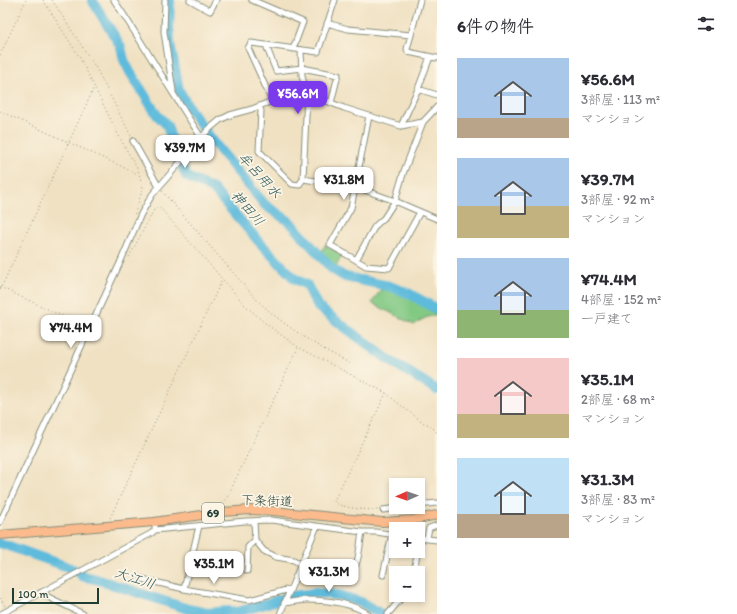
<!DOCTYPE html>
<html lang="ja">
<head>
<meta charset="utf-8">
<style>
	:root { --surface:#fff; --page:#f2f2f3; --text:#2b2b33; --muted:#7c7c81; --accent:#7c3aed }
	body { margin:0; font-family:Itim,"Klee One",sans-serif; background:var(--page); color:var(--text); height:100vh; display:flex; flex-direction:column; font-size:15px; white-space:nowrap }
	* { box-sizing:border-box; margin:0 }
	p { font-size:13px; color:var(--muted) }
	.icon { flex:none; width:22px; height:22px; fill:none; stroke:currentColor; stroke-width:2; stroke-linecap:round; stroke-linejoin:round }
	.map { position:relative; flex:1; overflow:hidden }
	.details { display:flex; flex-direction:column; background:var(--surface); width:300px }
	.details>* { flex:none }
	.needle { width:26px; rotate:268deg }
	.tools { position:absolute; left:389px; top:478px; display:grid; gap:8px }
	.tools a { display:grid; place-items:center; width:36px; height:36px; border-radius:0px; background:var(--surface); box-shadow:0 2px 6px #0003; font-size:20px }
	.scale { position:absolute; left:12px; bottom:10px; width:87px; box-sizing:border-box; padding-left:4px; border:2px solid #1f3d34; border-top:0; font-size:11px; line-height:14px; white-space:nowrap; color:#1f3d34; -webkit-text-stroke:3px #fcf5e5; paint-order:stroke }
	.price { position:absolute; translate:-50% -34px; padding:0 9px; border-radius:8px; background:#fff; color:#222; font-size:13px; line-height:26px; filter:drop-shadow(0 1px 2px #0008) }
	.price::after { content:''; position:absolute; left:50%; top:24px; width:12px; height:9px; margin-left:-6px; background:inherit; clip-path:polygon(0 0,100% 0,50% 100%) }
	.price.current { background:var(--accent); color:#fff }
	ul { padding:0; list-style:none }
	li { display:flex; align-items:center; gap:12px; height:100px; padding:0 20px }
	li span { display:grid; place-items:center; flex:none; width:112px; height:80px; border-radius:0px; color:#555 }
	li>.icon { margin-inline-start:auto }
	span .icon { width:48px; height:48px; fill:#fffc; stroke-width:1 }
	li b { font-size:17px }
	h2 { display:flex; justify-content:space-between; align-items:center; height:48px; padding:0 20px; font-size:17px }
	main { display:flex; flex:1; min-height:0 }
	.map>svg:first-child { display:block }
</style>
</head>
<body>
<main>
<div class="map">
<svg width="437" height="614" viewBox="0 0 437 614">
	<rect width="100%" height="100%" fill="#fcf5e5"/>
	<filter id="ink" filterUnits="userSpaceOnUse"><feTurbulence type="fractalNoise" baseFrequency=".025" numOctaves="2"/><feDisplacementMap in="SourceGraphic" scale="8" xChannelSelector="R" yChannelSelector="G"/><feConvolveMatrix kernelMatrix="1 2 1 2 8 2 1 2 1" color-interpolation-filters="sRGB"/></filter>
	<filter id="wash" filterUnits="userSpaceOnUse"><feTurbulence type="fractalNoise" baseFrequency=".012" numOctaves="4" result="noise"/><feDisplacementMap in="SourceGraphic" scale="16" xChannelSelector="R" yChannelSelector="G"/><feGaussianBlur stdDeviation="0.9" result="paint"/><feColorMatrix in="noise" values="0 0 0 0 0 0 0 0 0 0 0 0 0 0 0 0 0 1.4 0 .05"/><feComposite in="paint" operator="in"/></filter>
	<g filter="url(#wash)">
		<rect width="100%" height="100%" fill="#f0e1c2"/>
		<path fill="#82c984" stroke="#50835c" d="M325,245L342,255L336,267L332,265L321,252Z
			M381,289C399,290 422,305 437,315V316C428,315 421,320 414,325L372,303Z"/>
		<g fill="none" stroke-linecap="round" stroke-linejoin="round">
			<path stroke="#5ebbdc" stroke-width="10" d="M92,0L121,47L124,60L130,72L157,115L167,125L176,155L187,177L213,189L261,244L295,279L307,285L318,307L386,358L437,390
				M170,0L169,27L170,43L179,90L190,110L219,149L265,205L290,222L332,269L345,277L389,286L408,293L437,309
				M0,543L68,567L79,572L82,576L96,579L188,609L207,613L229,611L238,612L292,596L315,593L338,595L361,602L381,614"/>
		</g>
	</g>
	<g filter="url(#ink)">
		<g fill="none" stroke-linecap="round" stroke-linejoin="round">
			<defs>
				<path id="street" d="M114,0C144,45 171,92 201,137
					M165,0L164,32L173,91
					M190,0L210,11L216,0
					M252,0L303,22L293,49
					M327,23L348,29L411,35L407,49L408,52L437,58
					M411,35L420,0
					M268,45L267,48L276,71L302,68L338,75L331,103
					M301,51L302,76L307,95L303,179
					M418,89L437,95
					M272,101L248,48L251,43L318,52L335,0
					M259,106L261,111L259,151L292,184L299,185L303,179L356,187L395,201L437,219
					M401,126L418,89L430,57
					M133,141L159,187
					M420,212L389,268L366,266L356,260L375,226L384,218L395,201L404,171L423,122
					M356,260L330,245L351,208L369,116
					M418,505L437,503
					M383,510L404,507
					M254,521L255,540L264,551L276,557L294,560L301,565
					M0,522L120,263L141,214L152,195L208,130L220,120L230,115L252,109L272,101L309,94L344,108L401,126L423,122L437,107
					M199,526L184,589L249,600L290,589
					M155,530L245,521L271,520L362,532H376L396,535
					M418,538L437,540
					M427,538L429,528L437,525
					M247,571L248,547L255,540
					M414,573C415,561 419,550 419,538
					M383,575L392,534
					M347,577C360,567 359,548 362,532
					M142,579L184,589
					M40,593L83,614
					M284,603C292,602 299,600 307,600C326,600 352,603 368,614
					M1,614L152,533L155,530V527
					M280,614L317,526
					M388,614L404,595"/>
				<path id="primary" d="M0,535L154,522L222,512L250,510L273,511L382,522L413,520L437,515"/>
			</defs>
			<use href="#street" stroke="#888f7b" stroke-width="7"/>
			<use href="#primary" stroke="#888f7b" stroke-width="10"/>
			<path stroke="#888f7b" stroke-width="1" stroke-dasharray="1 3" stroke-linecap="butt" d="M43,0L80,58L122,142L138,170L143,188L134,216
				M52,0L96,68L131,136
				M0,55L26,0
				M0,111L138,174
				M162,191L257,300C285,327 317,346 351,364
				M129,257L154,210L158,207L161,209L245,305L266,324L298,347L386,393L399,404L424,423L430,425L437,432
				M0,287L84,326
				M0,290L94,88
				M224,504L298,348
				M377,510C368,510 338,508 334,501L386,393
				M110,518L222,280
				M0,598L5,606"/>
			<use href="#street" stroke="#fff" stroke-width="5"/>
			<use href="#primary" stroke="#fbbb8c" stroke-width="8"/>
		</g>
	</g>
	<g text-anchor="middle" stroke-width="3.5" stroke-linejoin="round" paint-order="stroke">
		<rect fill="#fcf5e5" stroke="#617469" stroke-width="1" x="202" y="503" width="22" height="20" rx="3"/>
		<g font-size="12" font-weight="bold" fill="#1f3d34">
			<text x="213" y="517">69</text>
		</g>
		<g font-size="13" fill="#1f3d34" stroke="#fcf5e5">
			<text transform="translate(267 500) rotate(2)" y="5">下条街道</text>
		</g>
		<g font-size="14" font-style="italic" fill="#2f5c5e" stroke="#fcf5e5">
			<text transform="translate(260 175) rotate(48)" y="5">牟呂用水</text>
			<text transform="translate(248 208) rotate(49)" y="5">神田川</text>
			<text transform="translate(135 578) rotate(18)" y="5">大江川</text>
		</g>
	</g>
</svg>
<div class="tools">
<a><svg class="needle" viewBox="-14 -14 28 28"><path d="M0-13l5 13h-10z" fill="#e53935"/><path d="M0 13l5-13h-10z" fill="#7c7c81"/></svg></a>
<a>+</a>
<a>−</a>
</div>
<div class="scale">100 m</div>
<b class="price current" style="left:298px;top:115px">¥56.6M</b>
<b class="price" style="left:185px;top:169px">¥39.7M</b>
<b class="price" style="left:344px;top:201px">¥31.8M</b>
<b class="price" style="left:71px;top:349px">¥74.4M</b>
<b class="price" style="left:214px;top:585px">¥35.1M</b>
<b class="price" style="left:329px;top:593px">¥31.3M</b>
</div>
<section class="details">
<h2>6件の物件<svg class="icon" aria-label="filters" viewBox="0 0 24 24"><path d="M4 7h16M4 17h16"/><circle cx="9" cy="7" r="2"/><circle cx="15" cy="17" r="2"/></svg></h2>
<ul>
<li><span style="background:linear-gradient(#a9c7e8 75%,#b9a48a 0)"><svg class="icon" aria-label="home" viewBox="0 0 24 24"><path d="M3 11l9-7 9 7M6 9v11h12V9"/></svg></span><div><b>¥56.6M</b><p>3部屋 · 113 m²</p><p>マンション</p></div></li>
<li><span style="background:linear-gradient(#a9c7e8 60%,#c2b280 0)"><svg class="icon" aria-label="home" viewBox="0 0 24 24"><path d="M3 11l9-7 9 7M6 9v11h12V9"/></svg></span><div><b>¥39.7M</b><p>3部屋 · 92 m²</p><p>マンション</p></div></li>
<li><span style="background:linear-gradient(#a9c7e8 65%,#8fb573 0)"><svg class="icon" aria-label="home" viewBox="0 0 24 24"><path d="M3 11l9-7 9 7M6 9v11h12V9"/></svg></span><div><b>¥74.4M</b><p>4部屋 · 152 m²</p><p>一戸建て</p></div></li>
<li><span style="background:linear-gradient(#f6c9c9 70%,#c2b280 0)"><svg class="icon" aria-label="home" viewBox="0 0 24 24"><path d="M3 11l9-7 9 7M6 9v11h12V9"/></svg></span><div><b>¥35.1M</b><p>2部屋 · 68 m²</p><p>マンション</p></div></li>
<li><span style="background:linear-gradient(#bfe0f5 70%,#b9a48a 0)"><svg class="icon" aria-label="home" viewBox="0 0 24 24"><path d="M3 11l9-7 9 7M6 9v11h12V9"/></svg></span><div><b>¥31.3M</b><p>3部屋 · 83 m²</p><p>マンション</p></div></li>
</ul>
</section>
</main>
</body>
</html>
